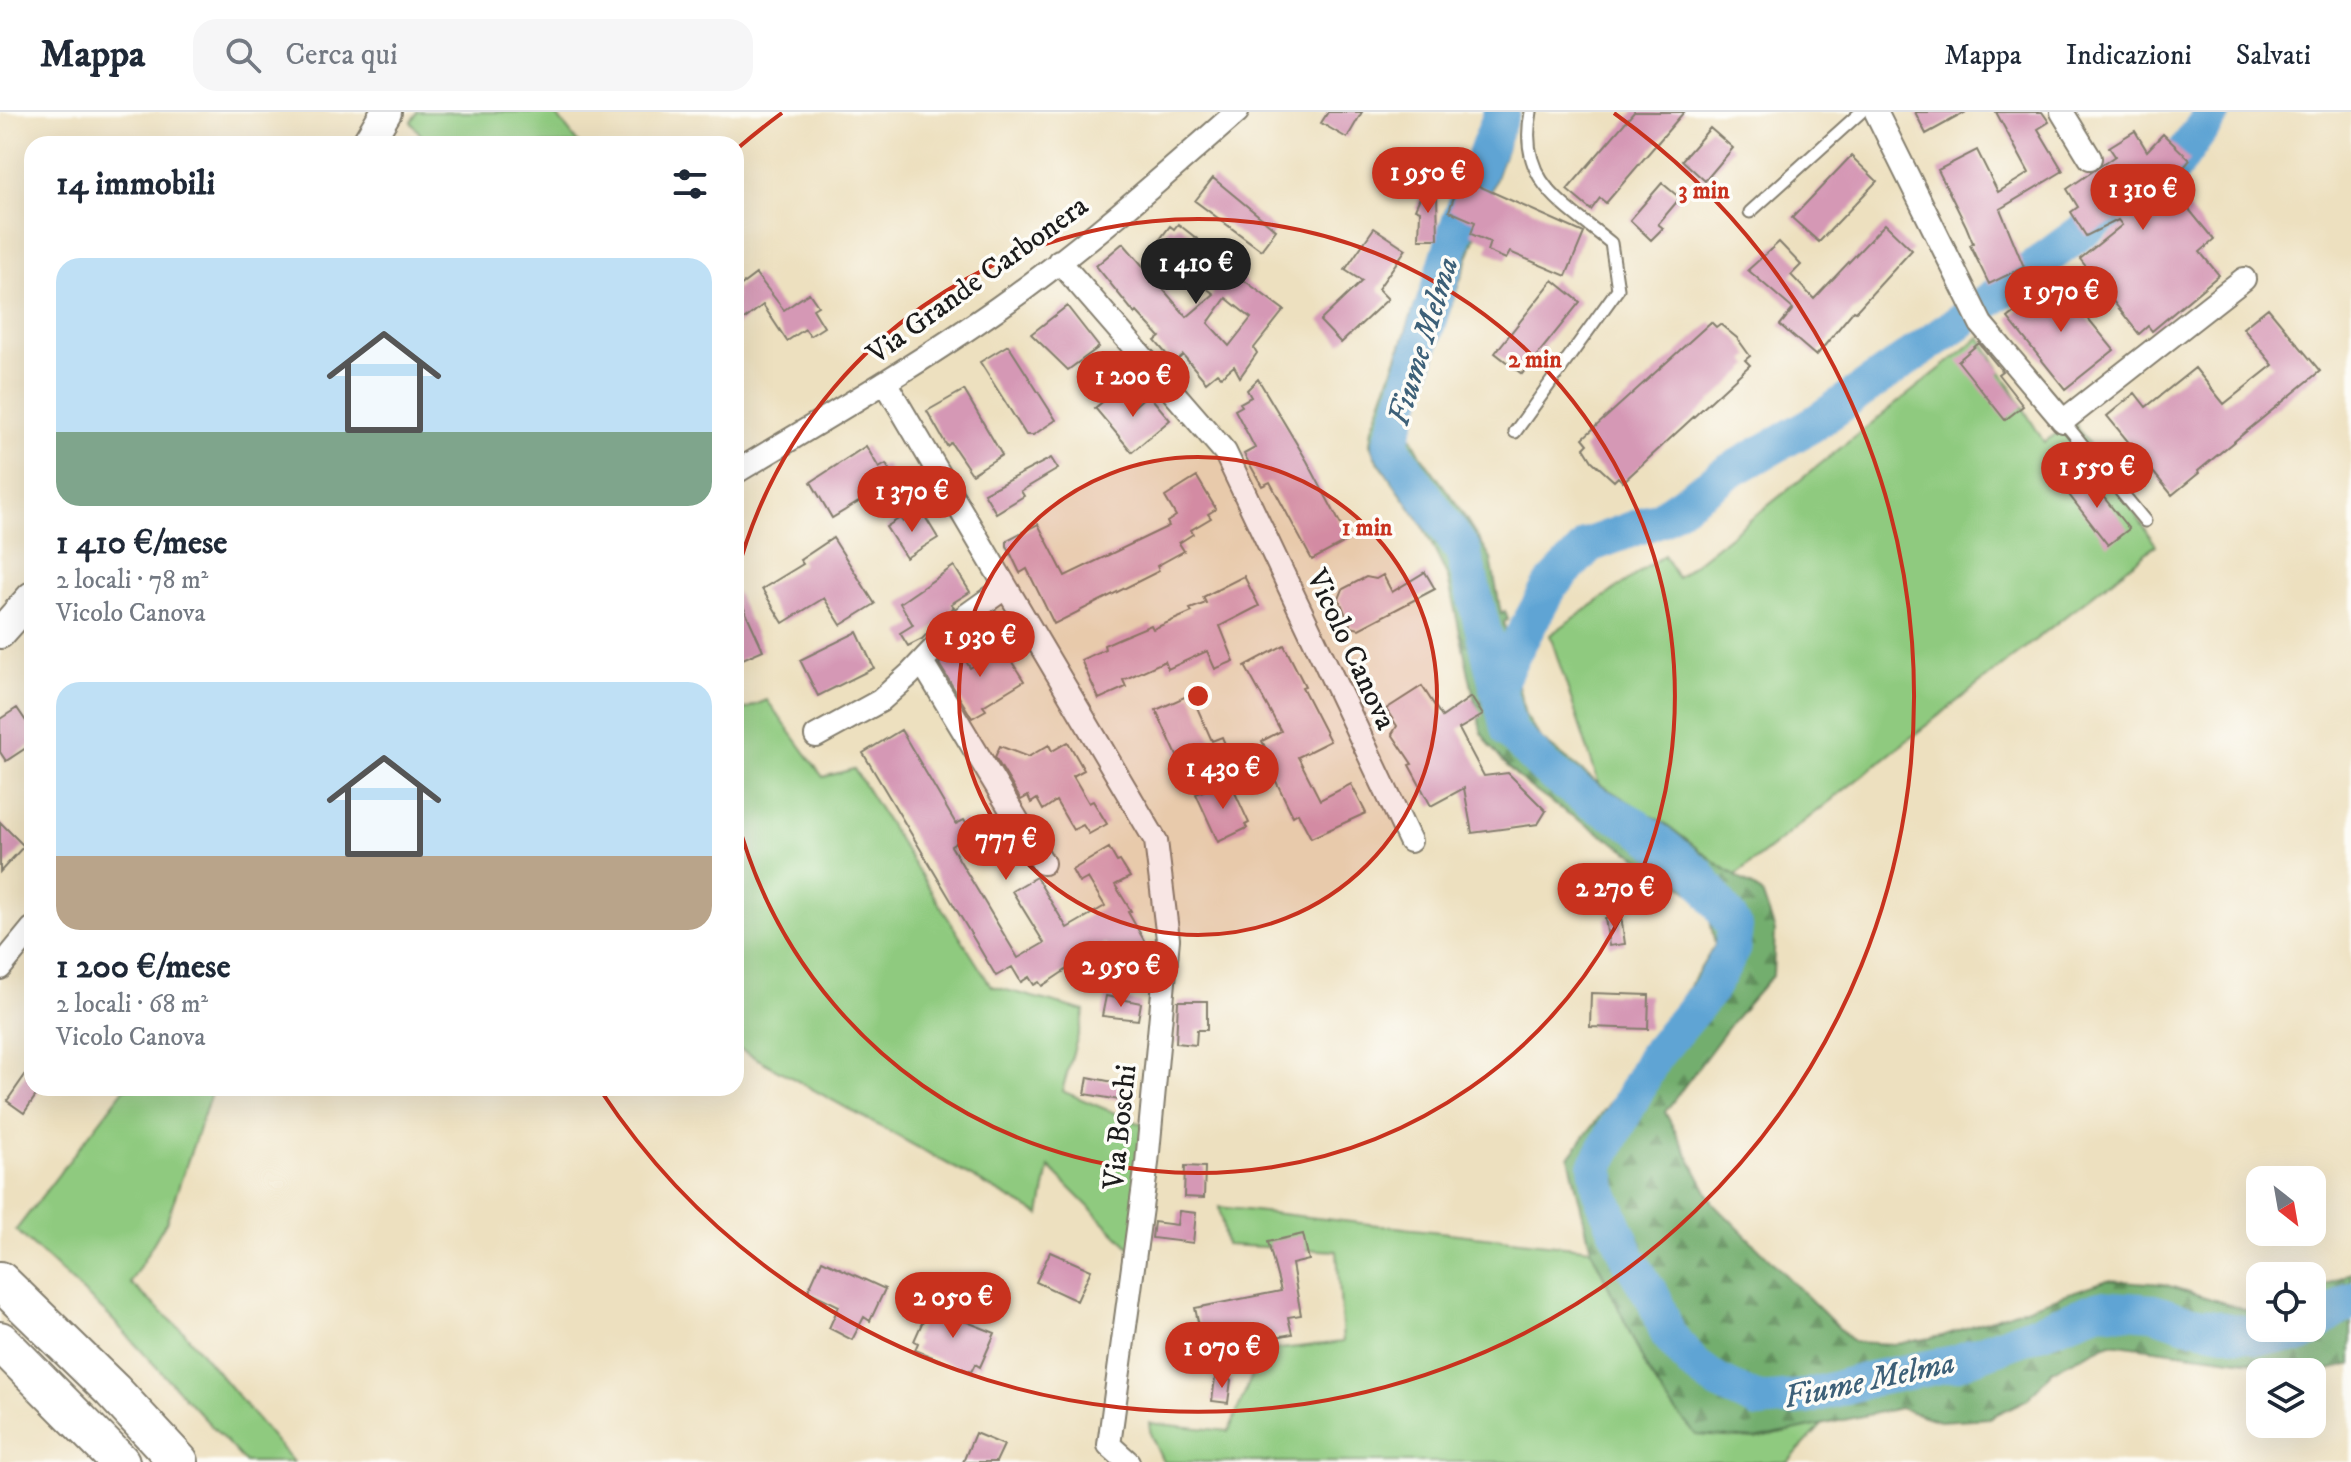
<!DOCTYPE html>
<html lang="it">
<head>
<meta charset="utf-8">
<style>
	:root { --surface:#fff; --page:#f6f6f7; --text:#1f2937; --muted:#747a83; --line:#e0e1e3; --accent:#c8321e }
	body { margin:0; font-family:"IM FELL DW Pica",serif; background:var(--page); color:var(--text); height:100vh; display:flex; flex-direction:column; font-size:30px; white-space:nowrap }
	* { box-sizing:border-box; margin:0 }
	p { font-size:26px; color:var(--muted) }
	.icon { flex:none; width:44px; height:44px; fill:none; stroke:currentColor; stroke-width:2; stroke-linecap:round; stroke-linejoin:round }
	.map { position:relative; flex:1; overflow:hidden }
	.details { position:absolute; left:24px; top:24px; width:720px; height:960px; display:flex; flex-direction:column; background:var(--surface); border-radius:24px; box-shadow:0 8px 32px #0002 }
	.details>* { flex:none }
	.needle { width:52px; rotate:149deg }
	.tools { position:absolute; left:2246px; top:1054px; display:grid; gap:16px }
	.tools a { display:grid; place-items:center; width:80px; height:80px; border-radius:16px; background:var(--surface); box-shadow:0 8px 32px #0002; font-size:40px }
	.price { position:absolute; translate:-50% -68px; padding:0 18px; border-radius:28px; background:var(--accent); color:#fff; font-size:26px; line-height:52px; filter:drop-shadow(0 2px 4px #0008) }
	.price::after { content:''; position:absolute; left:50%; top:48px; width:24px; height:18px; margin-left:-12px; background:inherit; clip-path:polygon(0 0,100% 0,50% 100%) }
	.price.selected { background:#222; color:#fff }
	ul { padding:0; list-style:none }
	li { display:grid; align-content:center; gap:16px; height:424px; padding:0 32px }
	li span { display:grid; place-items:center; height:248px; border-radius:24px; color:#555 }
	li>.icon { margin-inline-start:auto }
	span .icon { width:144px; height:144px; fill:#fffc; stroke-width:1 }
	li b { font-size:34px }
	h2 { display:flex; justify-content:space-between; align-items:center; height:96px; padding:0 32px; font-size:34px }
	header { display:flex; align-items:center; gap:48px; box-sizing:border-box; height:112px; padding:0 40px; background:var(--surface); border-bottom:2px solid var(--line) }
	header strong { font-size:38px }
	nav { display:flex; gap:44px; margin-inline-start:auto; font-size:28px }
	.search { width:560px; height:72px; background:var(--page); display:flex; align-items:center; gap:20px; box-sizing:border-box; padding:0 28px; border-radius:24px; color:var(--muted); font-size:30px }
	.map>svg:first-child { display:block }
</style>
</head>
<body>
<header>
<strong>Mappa</strong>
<div class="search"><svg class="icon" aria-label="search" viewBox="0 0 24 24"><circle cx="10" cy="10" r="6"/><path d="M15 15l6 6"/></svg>Cerca qui</div>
<nav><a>Mappa</a><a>Indicazioni</a><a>Salvati</a></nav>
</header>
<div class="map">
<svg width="2351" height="1350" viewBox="0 0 2351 1350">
	<defs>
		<pattern id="forest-firs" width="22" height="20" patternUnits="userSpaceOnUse" patternTransform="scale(2)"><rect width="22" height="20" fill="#73ae6e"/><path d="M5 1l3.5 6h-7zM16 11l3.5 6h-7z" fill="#5e8d5a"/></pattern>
	</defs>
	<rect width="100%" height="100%" fill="#fdfcf7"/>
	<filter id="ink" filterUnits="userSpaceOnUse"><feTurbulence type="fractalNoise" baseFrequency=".0125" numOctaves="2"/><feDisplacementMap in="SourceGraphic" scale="16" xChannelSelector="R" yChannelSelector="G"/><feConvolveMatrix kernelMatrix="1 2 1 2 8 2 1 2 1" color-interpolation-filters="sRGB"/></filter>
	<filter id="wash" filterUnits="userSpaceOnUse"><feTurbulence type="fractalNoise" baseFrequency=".006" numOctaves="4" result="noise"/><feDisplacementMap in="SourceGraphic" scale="32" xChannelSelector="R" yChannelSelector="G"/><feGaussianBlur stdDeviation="1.8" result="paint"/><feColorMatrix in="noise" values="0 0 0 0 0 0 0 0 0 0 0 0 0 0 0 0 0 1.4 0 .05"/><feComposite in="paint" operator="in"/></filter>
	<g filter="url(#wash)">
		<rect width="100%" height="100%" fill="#ede0bf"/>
		<path fill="#8fca7f" stroke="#56734e" stroke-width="2" d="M417,0H554L579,32H428L411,10Z
			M1980,225L2044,330L2074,310L2156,433L1736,763L1719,753L1664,711L1599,672L1550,523L1664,443L1677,466Z
			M767,588L823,665L854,657L991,874L1085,899L1062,979L1146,1014L1136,1142L1049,1055L1040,1103L736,935V601Z
			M125,976H213L167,1108L130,1171L184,1220L293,1350H245L110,1205L16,1118Z
			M1219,1095L1591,1137L1648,1259L1666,1288L1755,1327L1823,1312L1788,1350H1163L1151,1324L1149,1311L1229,1319L1262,1239L1343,1230L1337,1139L1226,1133Z"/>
		<path fill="url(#forest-firs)" stroke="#486545" stroke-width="2" d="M1489,0H1519L1435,240L1410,303L1408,318L1421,343L1456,391L1491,447L1501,501L1505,499L1508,508L1504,510L1505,518L1525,603L1542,628L1599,672L1664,711L1719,753L1762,781L1775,819L1773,863L1734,908L1665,1000L1713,1091L1853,1230L1897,1232L1942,1224L2108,1168L2163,1172L2260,1202V1216H2312V1181L2351,1160V1253L2324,1259L2110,1231L2053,1258L2028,1287L1989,1306L1939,1309L1900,1296L1755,1327L1696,1323L1666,1288L1648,1259L1591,1137L1569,1045L1651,936L1715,833L1707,793C1674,767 1639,746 1604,724C1557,694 1512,671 1482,622L1448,466L1422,412L1375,345L1370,332L1372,316L1449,97Z"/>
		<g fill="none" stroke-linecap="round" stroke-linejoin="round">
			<path stroke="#5ea4d4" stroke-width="36" d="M1502,0L1459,110L1390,333L1463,439L1509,619L1545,656L1590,689L1637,714L1698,762L1735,815L1732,839L1710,878L1654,945L1596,1054L1601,1082L1629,1147L1654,1187L1668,1222L1693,1252L1716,1269L1758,1289L1806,1285L1871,1267L1955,1251L2100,1196L2153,1200L2187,1211L2257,1224L2301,1223L2311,1216
				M1987,190L2091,113L2173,57L2213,0
				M1497,577L1511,545L1550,474L1589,433L1660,407L1728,360L1815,311L1961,209
				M2312,1215L2351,1188"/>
		</g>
		<g id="blocks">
			<path fill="#d598b5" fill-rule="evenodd" d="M1328,0H1362L1347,26L1321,11Z
				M1634,0H1684L1606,91L1600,86L1591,98L1567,78Z
				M1915,0H1966L1926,22Z
				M1996,0H2042L2049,10L2038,17L2063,59L2000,97L2024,155L1989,172L1970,133L1973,131L1966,114L1938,58L1977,38L1998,80L2029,61Z
				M1710,16L1733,36L1705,69L1682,48Z
				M2135,19L2147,39L2163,22L2190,48L2169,73L2214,128L2200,140L2219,163L2152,219L2148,214L2139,222L2080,147L2122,113L2118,108L2086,124L2071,100L2078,95L2067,77L2115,44L2109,35Z
				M1851,44L1877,69L1819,130L1792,106Z
				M1213,66L1276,118L1261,138L1195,89Z
				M1461,66L1584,121L1566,164L1510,140L1506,147L1487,139L1490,130L1471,122L1475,110L1449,99Z
				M1662,71L1680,86L1658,112L1663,116L1651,128L1630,108Z
				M1424,76L1437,82L1438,127H1419L1420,99L1415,97Z
				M1178,112L1244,163L1241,166L1284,198L1254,236L1257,241L1240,265L1234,254L1221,265L1217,261L1206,270L1183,243L1174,251L1155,229L1160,225L1137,200L1135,202L1096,154L1123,131L1187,205L1214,182L1154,135L1170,114L1174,117ZM1226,186L1251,206L1229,234L1208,211Z
				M1885,112L1912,138L1856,199L1854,198L1816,244L1780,213L1793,197L1748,158L1779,130L1801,153L1791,163L1814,187Z
				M1374,116L1406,137L1378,177L1388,187L1341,231L1320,209L1362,169L1345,158Z
				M756,162L784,198L809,181L818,194L813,197L824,215L810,224L805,217L787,229L763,193L736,214V177Z
				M2056,167L2114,238L2065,277L2008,206Z
				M1553,168L1580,190L1522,262L1495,241Z
				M1067,194L1099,235L1068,258L1031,222Z
				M2268,196L2320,259L2198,359L2199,361L2172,383L2107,304L2135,281L2146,295L2195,256L2224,292L2273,253L2243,216Z
				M1711,210L1716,215L1720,212L1737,226L1750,244L1745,248L1750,253L1623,370L1618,365L1614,369L1592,349L1584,336L1588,332L1583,326Z
				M1979,231L2002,259L1998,262L2023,294L2005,308L1958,249Z
				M1008,233L1056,308L1033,323H1026L980,250Z
				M1258,267L1307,349L1349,428L1312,448L1270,370L1262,374L1244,342L1255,336L1235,298L1242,294L1240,291L1251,285L1247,278Z
				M964,278L1002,343L972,362L951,331L947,334L927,299Z
				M1116,279L1131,297L1148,282L1170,308L1132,340L1095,296Z
				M866,334L879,356L886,352L895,368L832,406L811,370Z
				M1051,346L1058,357L1021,379L1024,384L996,401L984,381Z
				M2086,363L2129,417L2108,433L2066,379Z
				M1197,365L1216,397L1208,402L1211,406L1191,418L1193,422L1179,431L1184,439L1157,454L1159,459L1054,512L1027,457L1020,461L1007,434V428L1038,412L1065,464L1169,414L1167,410L1176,404L1165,385Z
				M921,398L938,426L906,446L886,415L900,406L903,410Z
				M833,426L875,492L841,513L824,486L783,511L762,477L803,452L800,448Z
				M954,454L970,480L951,492L954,495L922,527L908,534L900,521L913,513L900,491Z
				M1425,460L1435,477L1359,517L1351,515L1339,487L1343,477L1366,465L1376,467L1383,463L1392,480Z
				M1244,464L1259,494L1220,514L1234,549L1215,557L1207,539L1168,557L1165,549L1123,568L1126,575L1099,587L1081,548L1105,537L1104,533L1120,526L1151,513L1153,517L1192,500L1190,497L1206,491L1203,485Z
				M736,479L763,538L736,550Z
				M857,520L874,556L818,584L800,548Z
				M956,533L970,556L1003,536L1024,569L983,594L986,598L972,606L939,552Z
				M1284,533L1305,574L1302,575L1330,629L1298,645L1320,688L1351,672L1366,701L1311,726L1298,701L1293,704L1269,655L1274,653L1262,629L1281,619L1245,554Z
				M1422,574L1442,605L1471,585L1483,603L1459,617L1484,664L1508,661L1546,699L1538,712L1472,721L1464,676L1431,694L1409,653L1412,652L1392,622L1397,614L1386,597Z
				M1191,582L1212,629L1222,625L1228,639L1203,650L1198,639L1178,646L1156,598Z
				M17,596L32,618V632L6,649L0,640V607Z
				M901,618L956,712L964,708L972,721L951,734L1018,846L1044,831L1012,779L1036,765L1067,816L1105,794L1088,766L1079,771L1072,758L1109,736L1117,750L1120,749L1130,765L1115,773L1131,799L1128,800L1145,830L1143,832L1149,844L1132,854L1130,851L1120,857L1105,832L1042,874L1039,870L1034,873L1029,865L1021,870L1012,855L996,864L863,641Z
				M1068,630L1084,658L1073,664L1089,691L1093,689L1107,712L1089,722L1083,713L1073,718L1056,689L1043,698L1037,687L1031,691L1028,684L1021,688L995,645L1000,634L1028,645L1049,633L1052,639Z
				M1224,670L1226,675L1231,672L1249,711L1245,713L1247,716L1218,730L1196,682Z
				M0,710L24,734L0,760Z
				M1621,804L1625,832L1609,834L1605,806Z
				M1591,881L1649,883L1648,917L1590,915Z
				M1106,884L1141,891L1138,908L1102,904Z
				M1178,889H1207V918H1197L1196,933L1176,931Z
				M32,953V976H41L24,1001L7,989Z
				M1088,965L1128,973L1125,989L1085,982Z
				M1185,1054L1205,1055L1204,1086L1184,1085Z
				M1179,1099L1196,1101L1193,1131L1152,1126L1154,1110L1177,1113Z
				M1303,1122L1309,1148L1292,1152L1301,1203L1288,1205L1292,1222L1254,1229L1251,1213L1201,1223L1195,1196L1281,1179L1268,1130Z
				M1050,1140L1091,1158L1077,1189L1036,1170Z
				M822,1148L885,1177L870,1209L864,1205L852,1228L829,1216L839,1194L808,1179Z
				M929,1195L995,1221L980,1255L975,1252L971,1260L915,1238L918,1231L914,1229Z
				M1215,1266L1231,1268L1228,1291L1212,1289Z
				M975,1321L1004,1333L996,1350H963Z"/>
		</g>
	</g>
	<g filter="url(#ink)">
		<use href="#blocks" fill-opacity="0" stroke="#847e6e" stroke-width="2"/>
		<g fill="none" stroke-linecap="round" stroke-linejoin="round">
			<defs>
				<path id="lane" d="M1750,100L1861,0
					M2063,309L2145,409
					M1515,320L1618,177L1611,131C1564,92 1517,70 1531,0"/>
				<path id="street" d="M1876,0L1981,212L2063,309L2244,167
					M2062,0L2090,46
					M1059,149L1225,340L1410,729
					M885,270L1156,729L1168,827L1147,1051L1109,1333L1128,1350
					M736,360C824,307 914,255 998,196C1082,137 1160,68 1237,0
					M922,550L1043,751
					M816,624L880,589L910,562L964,505L1006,475
					M0,856L32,817"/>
				<path id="secondary" d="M367,32L386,0
					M0,521L32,485"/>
				<path id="highway" d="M0,1169L113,1279L179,1350
					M0,1229L120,1350"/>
			</defs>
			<use href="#lane" stroke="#847e6e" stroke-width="15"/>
			<use href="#street" stroke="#847e6e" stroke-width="26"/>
			<use href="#secondary" stroke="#847e6e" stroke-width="34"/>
			<use href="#highway" stroke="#847e6e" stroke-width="42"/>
			<use href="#lane" stroke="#fff" stroke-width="11"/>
			<use href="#street" stroke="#fff" stroke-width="22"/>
			<use href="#secondary" stroke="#fff" stroke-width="30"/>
			<use href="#highway" stroke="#fff" stroke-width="38"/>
		</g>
	</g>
	<circle cx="1198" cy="584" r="239" fill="#c8321e" fill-opacity=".12"/>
	<g fill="none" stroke="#c8321e" stroke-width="4">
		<circle cx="1198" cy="584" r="239"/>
		<path d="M736 465A477 477 0 1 1 736 703"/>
		<path d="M738 36A716 716 0 0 1 782 1M1614 1A716 716 0 1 1 601 979"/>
	</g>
	<g text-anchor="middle" stroke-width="7" stroke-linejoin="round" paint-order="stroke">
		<g font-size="30" fill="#1c1c1c" stroke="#fdfcf7">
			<text transform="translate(977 167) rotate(-36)" y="10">Via Grande Carbonera</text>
			<text transform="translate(1352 537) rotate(65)" y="10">Vicolo Canova</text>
			<text transform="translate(1119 1015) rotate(-84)" y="10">Via Boschi</text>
		</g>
		<g font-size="32" font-style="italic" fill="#3d6078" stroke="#fdfcf7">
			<text transform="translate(1422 229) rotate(-73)" y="11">Fiume Melma</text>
			<text transform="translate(1869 1267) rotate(-12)" y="11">Fiume Melma</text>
		</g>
	</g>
	<circle cx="1198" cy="584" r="12" fill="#c8321e" stroke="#fdfcf7" stroke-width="4"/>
	<g font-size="24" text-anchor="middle" font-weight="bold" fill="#c8321e" stroke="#fdfcf7" stroke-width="7" stroke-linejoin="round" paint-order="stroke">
		<text x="1704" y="86">3 min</text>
		<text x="1535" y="255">2 min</text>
		<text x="1367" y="423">1 min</text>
	</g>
</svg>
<div class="tools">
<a><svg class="needle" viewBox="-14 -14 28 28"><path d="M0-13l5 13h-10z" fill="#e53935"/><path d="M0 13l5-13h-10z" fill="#747a83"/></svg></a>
<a><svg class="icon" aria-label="locate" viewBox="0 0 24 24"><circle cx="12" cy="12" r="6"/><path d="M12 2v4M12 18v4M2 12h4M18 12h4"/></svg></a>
<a><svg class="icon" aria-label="layers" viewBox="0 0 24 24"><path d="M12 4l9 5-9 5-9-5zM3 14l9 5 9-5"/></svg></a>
</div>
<b class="price" style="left:1428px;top:103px">1 950 €</b>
<b class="price" style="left:2143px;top:120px">1 310 €</b>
<b class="price selected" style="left:1196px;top:194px">1 410 €</b>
<b class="price" style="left:2061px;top:222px">1 970 €</b>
<b class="price" style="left:1133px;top:307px">1 200 €</b>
<b class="price" style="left:2097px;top:398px">1 550 €</b>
<b class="price" style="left:912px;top:422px">1 370 €</b>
<b class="price" style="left:980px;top:567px">1 930 €</b>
<b class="price" style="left:1223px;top:699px">1 430 €</b>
<b class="price" style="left:1006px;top:770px">777 €</b>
<b class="price" style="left:1615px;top:819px">2 270 €</b>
<b class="price" style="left:1121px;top:897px">2 950 €</b>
<b class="price" style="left:953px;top:1228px">2 050 €</b>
<b class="price" style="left:1222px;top:1278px">1 070 €</b>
<section class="details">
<h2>14 immobili<svg class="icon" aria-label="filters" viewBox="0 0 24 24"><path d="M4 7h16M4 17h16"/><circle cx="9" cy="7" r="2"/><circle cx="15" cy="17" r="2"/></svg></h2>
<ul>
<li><span style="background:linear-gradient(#bfe0f5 70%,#7fa58c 0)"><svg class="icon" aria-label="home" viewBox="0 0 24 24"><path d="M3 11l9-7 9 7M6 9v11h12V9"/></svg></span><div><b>1 410 €/mese</b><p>2 locali · 78 m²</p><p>Vicolo Canova</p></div></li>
<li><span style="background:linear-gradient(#bfe0f5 70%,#b9a48a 0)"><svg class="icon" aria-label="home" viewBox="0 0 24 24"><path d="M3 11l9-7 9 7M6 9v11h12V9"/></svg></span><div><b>1 200 €/mese</b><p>2 locali · 68 m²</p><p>Vicolo Canova</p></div></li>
</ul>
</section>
</div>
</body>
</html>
